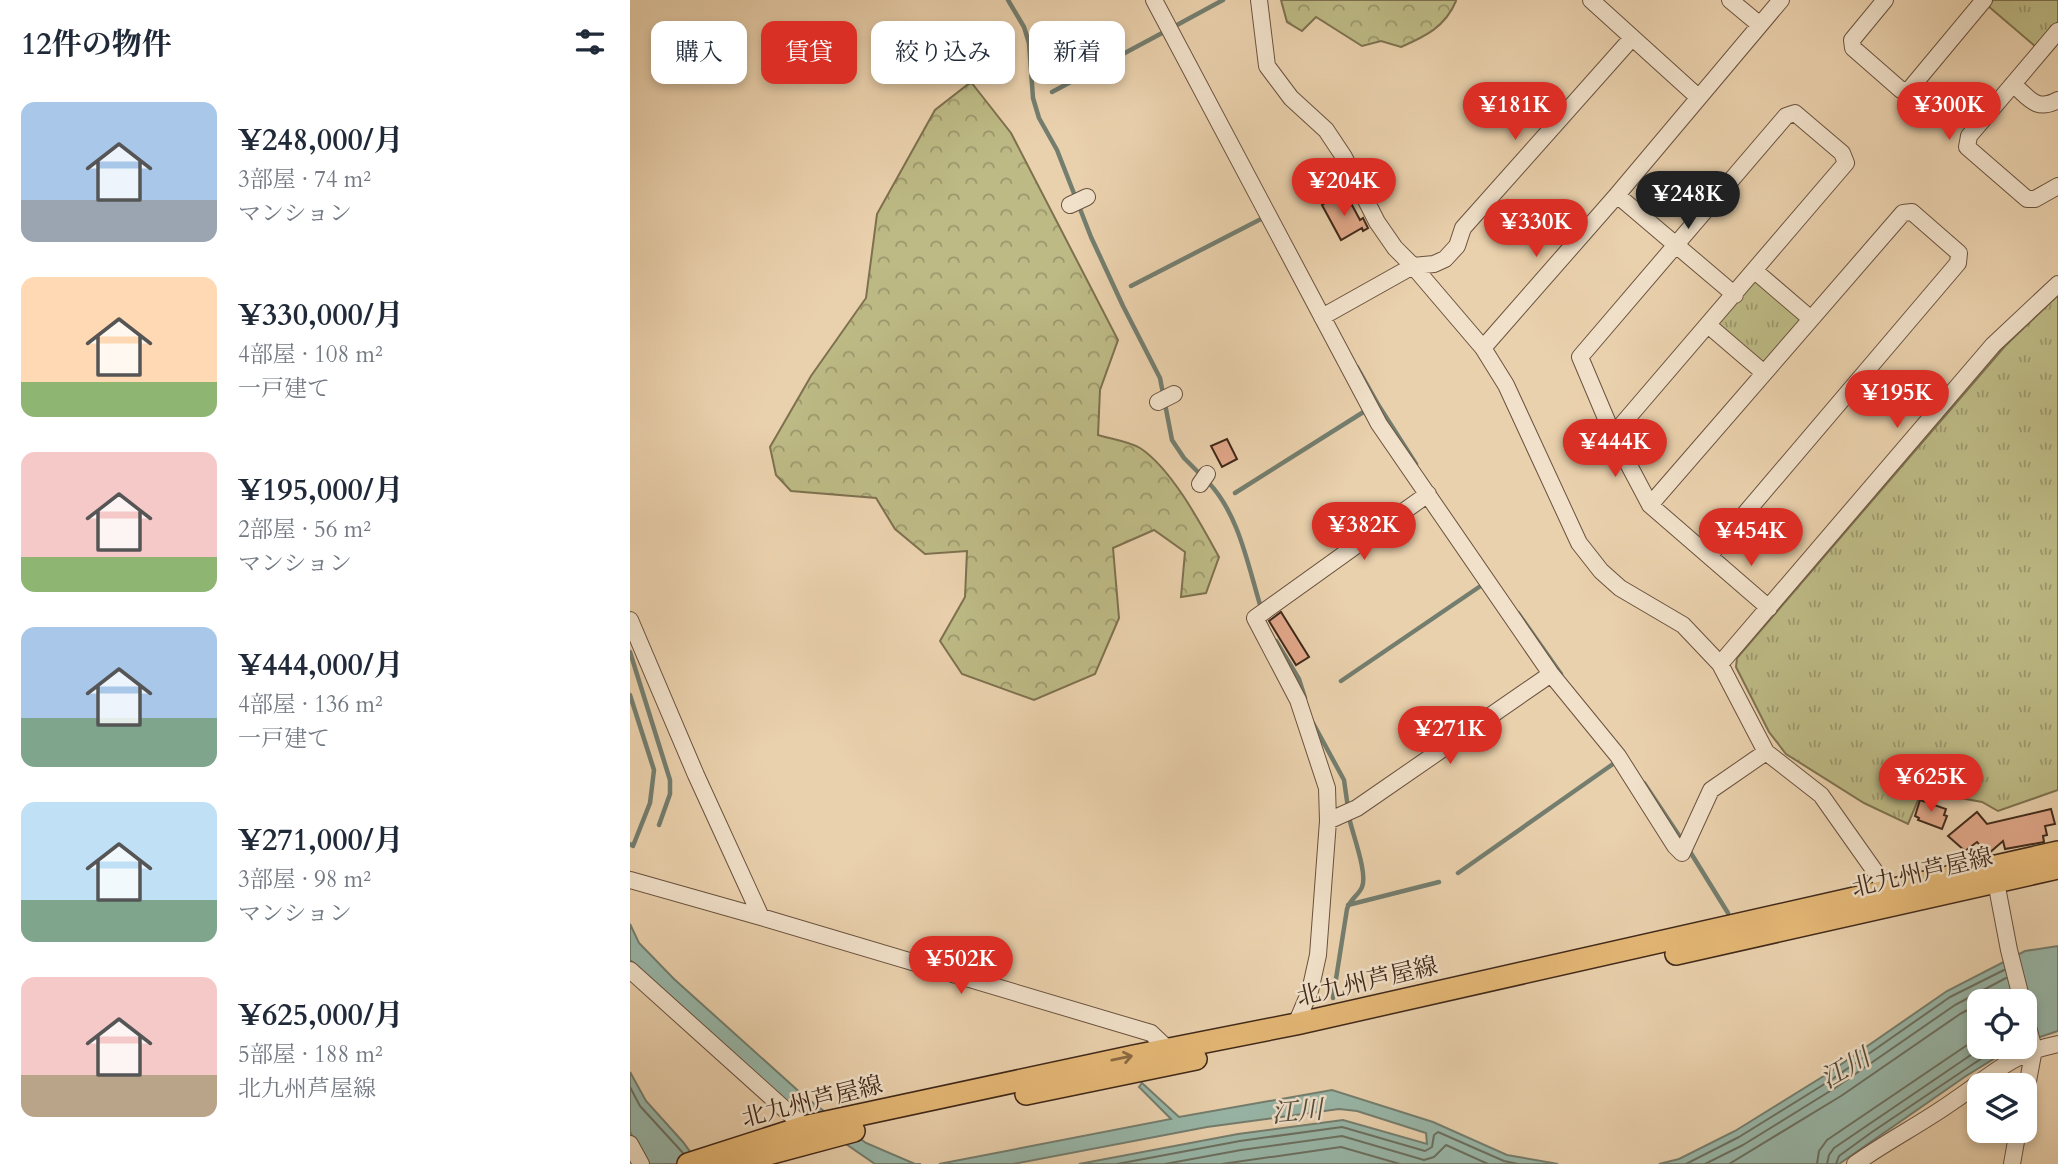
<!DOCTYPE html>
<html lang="ja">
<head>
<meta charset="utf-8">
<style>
	:root { --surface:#fff; --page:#f2f2f3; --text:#1f2937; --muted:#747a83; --accent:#d93025 }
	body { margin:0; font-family:Cardo,"Noto Serif JP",serif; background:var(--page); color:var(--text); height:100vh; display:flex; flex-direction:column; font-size:26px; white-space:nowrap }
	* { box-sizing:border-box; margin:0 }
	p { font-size:23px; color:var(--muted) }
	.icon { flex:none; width:38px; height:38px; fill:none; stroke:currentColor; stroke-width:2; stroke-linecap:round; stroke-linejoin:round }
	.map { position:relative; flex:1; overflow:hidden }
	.details { display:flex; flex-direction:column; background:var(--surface); width:630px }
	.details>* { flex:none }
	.top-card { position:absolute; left:21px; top:21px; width:665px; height:63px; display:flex; gap:14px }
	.controls { position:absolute; left:1337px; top:989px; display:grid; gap:14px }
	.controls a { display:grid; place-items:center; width:70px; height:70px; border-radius:14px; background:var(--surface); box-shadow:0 4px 10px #0003; font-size:35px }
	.price { position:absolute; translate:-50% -60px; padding:0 16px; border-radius:24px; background:var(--accent); color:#fff; font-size:23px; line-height:46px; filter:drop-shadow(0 2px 4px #0008) }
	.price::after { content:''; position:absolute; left:50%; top:42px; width:21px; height:16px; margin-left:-10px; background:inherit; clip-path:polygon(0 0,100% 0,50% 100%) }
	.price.selected { background:#222; color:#fff }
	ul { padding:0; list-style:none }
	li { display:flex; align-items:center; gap:21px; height:175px; padding:0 21px }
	li span { display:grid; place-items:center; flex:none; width:196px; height:140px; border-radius:14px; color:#555 }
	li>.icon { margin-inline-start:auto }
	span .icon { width:84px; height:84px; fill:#fffc; stroke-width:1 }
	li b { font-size:30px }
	h2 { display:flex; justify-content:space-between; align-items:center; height:84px; padding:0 21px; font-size:30px }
	.chip { padding:0 24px; border-radius:14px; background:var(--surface); box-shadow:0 4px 10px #0003; font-size:24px; line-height:63px }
	.chip.selected { background:var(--accent); color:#fff }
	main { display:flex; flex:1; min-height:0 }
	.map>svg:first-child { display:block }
</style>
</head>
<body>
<main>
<section class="details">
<h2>12件の物件<svg class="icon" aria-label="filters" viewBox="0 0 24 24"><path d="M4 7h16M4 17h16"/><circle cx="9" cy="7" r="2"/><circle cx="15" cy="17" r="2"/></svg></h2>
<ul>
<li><span style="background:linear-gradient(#a9c7e8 70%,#9aa5b1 0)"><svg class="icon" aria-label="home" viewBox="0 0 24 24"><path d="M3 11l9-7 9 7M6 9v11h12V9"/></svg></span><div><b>¥248,000/月</b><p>3部屋 · 74 m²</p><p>マンション</p></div></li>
<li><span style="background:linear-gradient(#ffd9b3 75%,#8fb573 0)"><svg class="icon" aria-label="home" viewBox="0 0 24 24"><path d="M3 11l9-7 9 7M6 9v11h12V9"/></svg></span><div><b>¥330,000/月</b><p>4部屋 · 108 m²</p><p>一戸建て</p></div></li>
<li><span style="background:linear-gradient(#f6c9c9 75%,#8fb573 0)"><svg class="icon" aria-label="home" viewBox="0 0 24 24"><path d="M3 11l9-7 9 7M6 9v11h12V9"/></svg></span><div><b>¥195,000/月</b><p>2部屋 · 56 m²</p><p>マンション</p></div></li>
<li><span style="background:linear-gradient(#a9c7e8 65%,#7fa58c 0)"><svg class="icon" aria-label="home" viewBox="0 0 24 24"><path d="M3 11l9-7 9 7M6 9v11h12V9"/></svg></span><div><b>¥444,000/月</b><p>4部屋 · 136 m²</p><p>一戸建て</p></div></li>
<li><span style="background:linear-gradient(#bfe0f5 70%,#7fa58c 0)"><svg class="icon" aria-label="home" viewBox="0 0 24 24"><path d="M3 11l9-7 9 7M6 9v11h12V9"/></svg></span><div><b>¥271,000/月</b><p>3部屋 · 98 m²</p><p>マンション</p></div></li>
<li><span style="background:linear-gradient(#f6c9c9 70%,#b9a48a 0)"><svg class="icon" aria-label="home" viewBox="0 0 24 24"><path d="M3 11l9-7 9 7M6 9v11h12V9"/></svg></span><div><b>¥625,000/月</b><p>5部屋 · 188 m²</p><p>北九州芦屋線</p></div></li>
</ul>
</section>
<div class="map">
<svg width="1428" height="1164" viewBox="0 0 1428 1164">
	<defs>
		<pattern id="forest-crowns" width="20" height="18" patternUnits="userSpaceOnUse" patternTransform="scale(1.75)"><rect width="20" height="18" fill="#bdba85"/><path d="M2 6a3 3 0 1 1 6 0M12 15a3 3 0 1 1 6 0" fill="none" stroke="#9b976c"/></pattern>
		<pattern id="park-tufts" width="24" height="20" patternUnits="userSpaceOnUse" patternTransform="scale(1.75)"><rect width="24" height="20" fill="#bdba85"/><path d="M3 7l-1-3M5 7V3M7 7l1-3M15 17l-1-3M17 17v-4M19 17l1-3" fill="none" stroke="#9b976c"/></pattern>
	</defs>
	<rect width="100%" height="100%" fill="#ead1ad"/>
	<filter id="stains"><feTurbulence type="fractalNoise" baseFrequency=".00286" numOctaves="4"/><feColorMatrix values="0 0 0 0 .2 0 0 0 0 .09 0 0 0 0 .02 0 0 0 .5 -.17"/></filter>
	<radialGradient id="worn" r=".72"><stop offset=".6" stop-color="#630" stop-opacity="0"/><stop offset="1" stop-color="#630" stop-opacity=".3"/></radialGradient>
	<path fill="url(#forest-crowns)" stroke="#7e714f" stroke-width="2" d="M651,0H826V1C815,27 796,36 771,47L751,41L732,46L686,17L672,31L657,22Z
		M341,82L381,133L488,340L470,390L468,435C481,439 498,441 510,448C541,468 571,524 589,557L576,593L551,597L555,552L524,530L483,548L489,618L465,674L404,700L332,674L310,641L335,597L337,551L295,554L265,529L246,498L161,491L146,475L140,447L181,376L236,298L247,214L305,110Z"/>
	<path fill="url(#park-tufts)" stroke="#7e714f" stroke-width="2" d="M1363,0H1428V22L1406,47L1358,6Z
		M1125,277L1174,318L1133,367L1084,325Z
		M1428,295V790L1368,811L1352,802L1292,791L1278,824L1234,803L1156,754L1139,732L1106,667L1107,658L1375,346Z"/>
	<path fill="#98b7a9" stroke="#747e6f" stroke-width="2" d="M0,924L9,943L44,979L174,1096L236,1143L285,1164H291H245L165,1109L0,960Z
		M1428,946V1031L1395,1042V1001H1349V1046L1383,1047L1336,1076L1209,1164H1029L1049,1159L1105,1131L1197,1074L1317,991L1395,951Z
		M0,1072L16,1101L53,1142L69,1164H17L0,1132Z
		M512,1083L549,1117L702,1090L803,1122L877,1155L928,1164H449L608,1134L713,1120L797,1144L796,1133L727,1111L709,1109L577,1127L383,1164H309L541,1119L509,1087Z"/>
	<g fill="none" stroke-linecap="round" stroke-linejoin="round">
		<path stroke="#6c7061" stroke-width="2" d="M0,1087L10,1106L53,1153
			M487,1164L610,1141L712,1127L795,1151L802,1147L804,1135L808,1132L874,1161L888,1164
			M535,1164L611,1150L712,1136L794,1160L804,1157L816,1145L858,1164
			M592,1164L711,1147L770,1164
			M1056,1164L1109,1137L1201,1080L1320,997L1374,970
			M1075,1164L1113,1145L1205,1088L1325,1005L1376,978
			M1099,1164L1211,1096L1330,1014L1349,1004
			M1187,1164L1189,1151L1197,1140L1349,1037
			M1197,1164L1199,1155L1204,1148L1354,1046
			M1206,1164L1209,1156L1242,1132L1370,1046"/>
		<path stroke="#747e6f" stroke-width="4.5" d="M378,0L394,27L399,43L403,98L409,118L427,150L461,237L493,306L530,378L542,440L554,458L571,475
			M547,25L593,0
			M422,92L534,32
			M501,286L631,219
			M727,367L749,406L786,464
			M578,482C609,514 618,566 631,608
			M605,493L735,411
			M888,613L931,674
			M646,641L669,679L675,698
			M0,652L40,780V794L29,825
			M711,681L852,585
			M0,695L24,770L20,803L3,846L0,844
			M683,723L714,780L718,808
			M1014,783L1052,840
			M1059,850L1098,913
			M828,873L983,764
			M718,905L809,882
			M703,998L717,909C720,899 729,895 732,887C738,873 722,833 719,817"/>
	</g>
	<path fill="#e2a88a" stroke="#3f2819" stroke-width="2" d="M711,198L717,207L722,205L730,220L733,218L738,228L733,231L732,228L711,240L692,205L702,199L704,202Z
		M597,439L607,459L592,467L581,446Z
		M651,612L679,657L666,665L639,621Z
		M1290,800L1316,809L1314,815L1317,816L1312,829L1288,820L1289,818L1285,816Z
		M1421,809L1425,824L1415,826L1417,835L1413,836L1414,842L1375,849L1373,841L1358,854L1347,842L1335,851L1318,836L1347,812L1357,824Z"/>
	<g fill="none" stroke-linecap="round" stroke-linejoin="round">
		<defs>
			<path id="minor" d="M524,0L749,424L921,674L988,756L1045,846L1052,853L1081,790L1136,752
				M629,0L637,66L661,98L696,130L714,157L747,222L765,248L783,266L853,348L876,385L949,543L971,571L990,588L1053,625L1090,664L1136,752L1191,795L1263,897
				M961,0L1068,97
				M1100,0L1130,25
				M1255,0L1222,40L1223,48L1271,90H1279L1354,0
				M1428,31L1339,136L1337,147L1397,199H1405L1428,186
				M1383,84C1399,98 1406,112 1428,100
				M987,195L1105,295
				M440,205L457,197
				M1125,271L1181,319
				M692,317L783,266L804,264L815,259L827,246L833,228L1002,38
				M1078,325L1134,373
				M853,348L987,195L1151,0
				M528,402L544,394
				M983,435L1216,163L1212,153L1165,113L1156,116L950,357L983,435L1020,505L1139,608
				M570,484L577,474
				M1020,505L1273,213L1282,212L1329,253L1328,263L1079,556
				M0,620L66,775L131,917
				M1090,664L1363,345L1428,284
				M698,821L727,808L921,674
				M0,880L131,917L521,1033L539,1050L541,1057
				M1366,882L1379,950L1392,1001
				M0,970L180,1132
				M1395,1016L1404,1049L1395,1097
				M666,1024L680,991L688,955L698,821L697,788L668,700L625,618L798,494
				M0,1144L11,1164
				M1225,1164C1257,1141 1293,1123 1325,1100C1362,1075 1382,1053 1428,1044
				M1382,1164L1388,1130"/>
			<path id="major" d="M1046,954L1428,868
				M396,1094L566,1059
				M58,1164L173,1127L504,1056L666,1024L1428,852
				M101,1164L224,1131"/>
		</defs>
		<use href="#minor" stroke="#6a523e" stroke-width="18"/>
		<use href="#major" stroke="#3f2819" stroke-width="24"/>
		<use href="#minor" stroke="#f1e1ca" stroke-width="16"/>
		<use href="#major" stroke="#e5b876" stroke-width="21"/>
	</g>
	<defs><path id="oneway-shaft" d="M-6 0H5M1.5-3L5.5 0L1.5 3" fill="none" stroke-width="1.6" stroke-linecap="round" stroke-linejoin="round" transform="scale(1.75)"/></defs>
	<use stroke="#8a6943" href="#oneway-shaft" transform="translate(492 1058) rotate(-12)"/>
	<g text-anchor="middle" stroke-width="5" stroke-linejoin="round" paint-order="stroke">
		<g font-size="24" fill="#3f2819" stroke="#f1e1ca">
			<text transform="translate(1292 872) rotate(-13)" y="8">北九州芦屋線</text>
			<text transform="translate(737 981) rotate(-13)" y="8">北九州芦屋線</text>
			<text transform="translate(182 1101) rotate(-14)" y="8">北九州芦屋線</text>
		</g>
		<g font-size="26" font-style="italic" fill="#554c3d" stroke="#f1e1ca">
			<text transform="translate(1215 1068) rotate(-30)" y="9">江川</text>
			<text transform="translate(667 1111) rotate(-5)" y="9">江川</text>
		</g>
	</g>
	<rect width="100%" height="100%" filter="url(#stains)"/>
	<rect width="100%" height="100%" fill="url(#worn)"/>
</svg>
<div class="controls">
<a><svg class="icon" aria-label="locate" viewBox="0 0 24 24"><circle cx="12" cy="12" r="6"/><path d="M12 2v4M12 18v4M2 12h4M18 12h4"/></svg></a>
<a><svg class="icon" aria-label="layers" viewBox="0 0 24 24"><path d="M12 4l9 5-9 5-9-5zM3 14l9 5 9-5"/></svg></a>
</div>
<b class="price" style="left:885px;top:142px">¥181K</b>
<b class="price" style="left:1319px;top:142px">¥300K</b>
<b class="price" style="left:714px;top:218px">¥204K</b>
<b class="price selected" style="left:1058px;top:231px">¥248K</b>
<b class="price" style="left:906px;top:259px">¥330K</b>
<b class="price" style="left:1267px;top:430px">¥195K</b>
<b class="price" style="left:985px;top:479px">¥444K</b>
<b class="price" style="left:734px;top:562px">¥382K</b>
<b class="price" style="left:1121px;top:568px">¥454K</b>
<b class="price" style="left:820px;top:766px">¥271K</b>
<b class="price" style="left:1301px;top:814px">¥625K</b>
<b class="price" style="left:331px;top:996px">¥502K</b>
<div class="top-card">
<a class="chip">購入</a>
<a class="chip selected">賃貸</a>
<a class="chip">絞り込み</a>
<a class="chip">新着</a>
</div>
</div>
</main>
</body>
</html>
